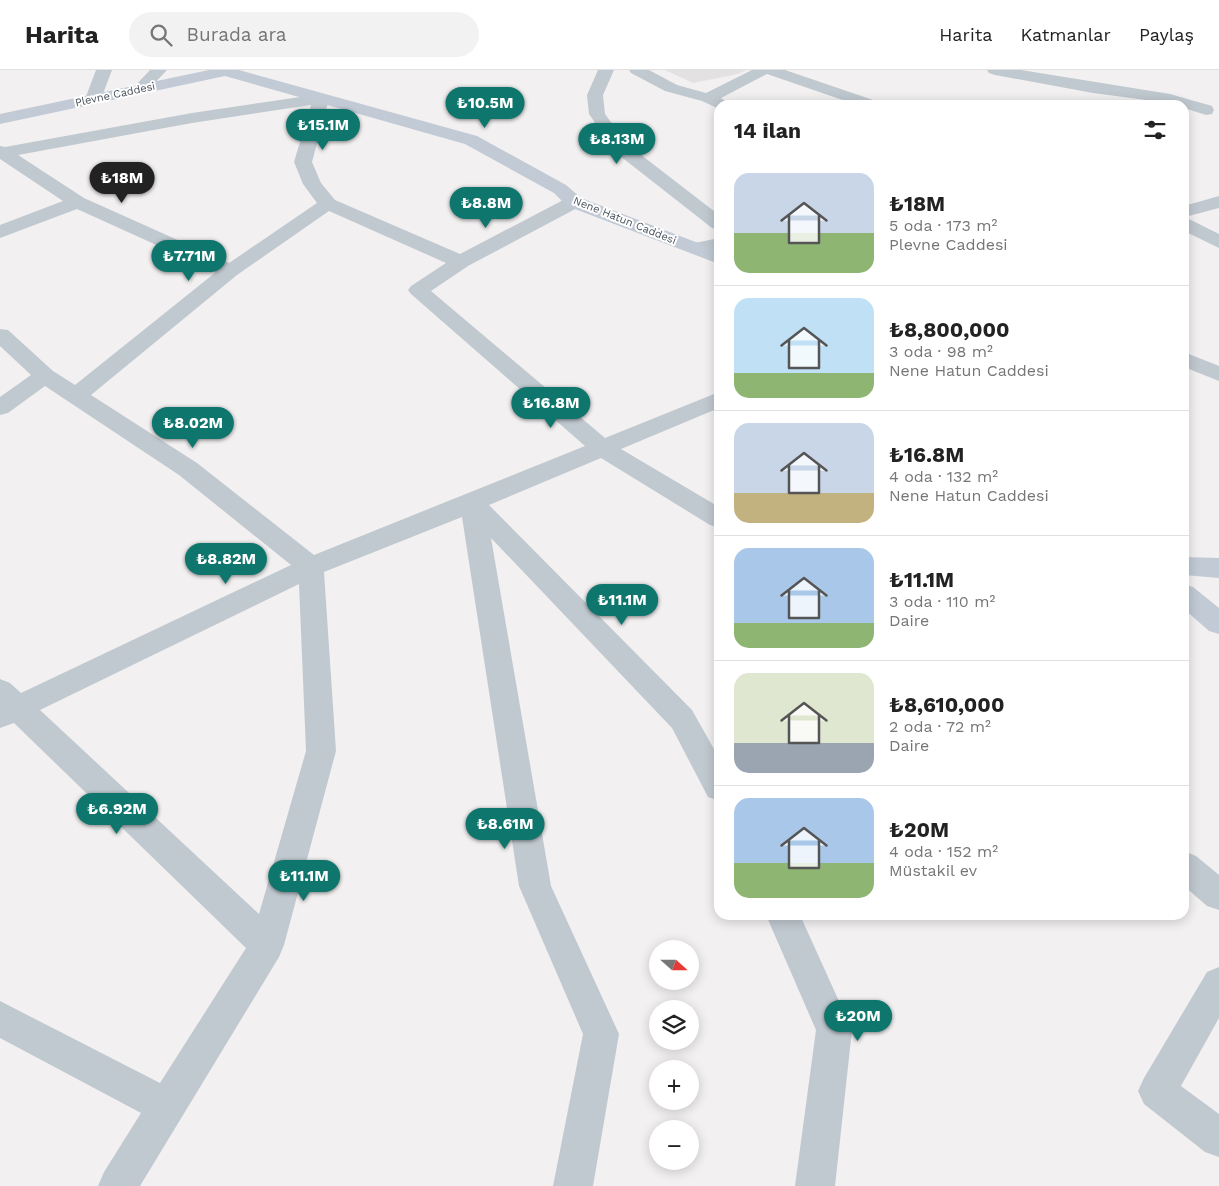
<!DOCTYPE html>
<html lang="tr">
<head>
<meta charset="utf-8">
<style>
	:root { --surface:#fff; --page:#f2f2f2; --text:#222; --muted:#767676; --line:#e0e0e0; --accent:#0f766e }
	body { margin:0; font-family:"Work Sans",sans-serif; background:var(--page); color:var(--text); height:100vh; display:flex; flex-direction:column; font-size:19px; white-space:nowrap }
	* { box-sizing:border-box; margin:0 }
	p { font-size:16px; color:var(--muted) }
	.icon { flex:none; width:28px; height:28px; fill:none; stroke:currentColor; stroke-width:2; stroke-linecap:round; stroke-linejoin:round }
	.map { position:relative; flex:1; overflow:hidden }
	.side { position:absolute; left:714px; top:30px; width:475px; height:820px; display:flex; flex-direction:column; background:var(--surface); border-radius:15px; box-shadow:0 2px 12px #0003 }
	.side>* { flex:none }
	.needle { width:32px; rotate:111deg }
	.fabs { position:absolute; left:649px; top:870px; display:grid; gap:10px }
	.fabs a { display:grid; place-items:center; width:50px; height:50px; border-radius:50%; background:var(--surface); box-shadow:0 2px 12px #0003; font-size:25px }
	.price { position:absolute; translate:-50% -42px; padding:0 11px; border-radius:18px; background:var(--accent); color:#fff; font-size:16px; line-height:32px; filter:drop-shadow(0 1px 2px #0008) }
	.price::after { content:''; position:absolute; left:50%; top:30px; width:15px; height:11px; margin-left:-8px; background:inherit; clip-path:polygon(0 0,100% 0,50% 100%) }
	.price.active { background:#222; color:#fff }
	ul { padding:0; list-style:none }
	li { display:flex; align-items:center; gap:15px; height:125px; padding:0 20px }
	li+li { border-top:1px solid var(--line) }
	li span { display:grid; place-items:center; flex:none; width:140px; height:100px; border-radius:15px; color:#555 }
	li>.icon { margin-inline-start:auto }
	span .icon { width:60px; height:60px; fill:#fffc; stroke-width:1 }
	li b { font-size:21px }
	h2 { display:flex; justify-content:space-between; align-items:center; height:60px; padding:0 20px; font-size:21px }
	header { display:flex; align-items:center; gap:30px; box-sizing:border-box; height:70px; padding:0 25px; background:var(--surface); border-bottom:1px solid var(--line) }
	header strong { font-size:24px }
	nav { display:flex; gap:28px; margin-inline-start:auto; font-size:18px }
	.search { width:350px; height:45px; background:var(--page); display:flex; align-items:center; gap:12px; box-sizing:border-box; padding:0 18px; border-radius:28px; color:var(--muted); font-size:19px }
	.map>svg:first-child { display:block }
</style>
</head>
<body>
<header>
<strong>Harita</strong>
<div class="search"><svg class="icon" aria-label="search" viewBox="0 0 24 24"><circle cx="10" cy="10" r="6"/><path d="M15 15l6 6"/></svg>Burada ara</div>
<nav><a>Harita</a><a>Katmanlar</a><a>Paylaş</a></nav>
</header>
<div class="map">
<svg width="1219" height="1116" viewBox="0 0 1219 1116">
	<rect width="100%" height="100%" fill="#f2f0f0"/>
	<path fill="#e3e1e1" d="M665,0H746L738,4L693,13Z"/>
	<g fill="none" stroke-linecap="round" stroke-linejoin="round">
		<path fill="#c1c9d0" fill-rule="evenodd" d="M96,0H112L101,29L99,32H87L85,29Z
			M150,0H167L147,21H135L133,18Z
			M598,0H614L603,25L605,44L627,74L719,145V160L712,158L615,82L589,44L587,25Z
			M629,0H649L677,15L706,23L752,0H785L879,32L881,35H857L767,4L721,28L731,35H719V39L702,31L665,21L631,3Z
			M987,0H1021L1170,24L1212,36L1214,40L1212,44L1206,45L1184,38V35L1093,23L995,5L989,3Z
			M321,24L327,26L329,29L312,92L321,113L335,130L460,184L567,128L574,126L581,128L583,132L581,136L468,196L431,221L605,368L719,322V338L621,379L719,437V458L710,455L601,388L489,435L692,640L719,688V731L708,727L672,658L491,468L551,816L619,964L593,1116H553L583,964L519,816L462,447L324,502L336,681L284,875L279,887L140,1116H98L104,1102L141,1043L0,968V931L160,1013L246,878L14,653L0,658V609L10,613L21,623L291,495L179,405L45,316L8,343L0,345V327L31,305L0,276V259L8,260L53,301L75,315L216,202L77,139L0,168V155L63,131L0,89V76L5,77L192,43ZM311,35L294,92L303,114L317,133L229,193L84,128L18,85L192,53ZM329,141L446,193L411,216L408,220L411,224L585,376L314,485L197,393L91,325L237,205ZM299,514L306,681L259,844L40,640Z
			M1219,126V138L1185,147L1219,164V178L1184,161V136Z
			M719,168V180L697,184L690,182L687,178L690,174Z
			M1184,282L1219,296V311L1184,297Z
			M1184,781L1196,786L1219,805V840L1207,836L1184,816Z
			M766,845H800L852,960L835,1116H795L816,960Z
			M1219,897V948L1181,1016L1219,1044V1087L1205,1082L1144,1034L1138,1021L1144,1008L1207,902Z"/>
		<path fill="#c1cad5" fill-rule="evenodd" d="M209,0H239L477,66L566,115L581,128L719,181V194L567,136L554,123L465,74L225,6L0,54V44Z
			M1184,487L1219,488V508L1184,505Z
			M1184,514L1193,517L1219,538V564L1209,561L1184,539Z"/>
	</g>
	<g text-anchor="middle" stroke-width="4" stroke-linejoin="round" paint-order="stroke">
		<g font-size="11" fill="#49525c" stroke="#fff">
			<text transform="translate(115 24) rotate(-12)" y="4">Plevne Caddesi</text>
			<text transform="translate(625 150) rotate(22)" y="4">Nene Hatun Caddesi</text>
		</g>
	</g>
</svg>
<div class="fabs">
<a><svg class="needle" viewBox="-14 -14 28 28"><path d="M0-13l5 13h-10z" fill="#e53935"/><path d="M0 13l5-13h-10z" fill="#767676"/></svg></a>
<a><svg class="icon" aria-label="layers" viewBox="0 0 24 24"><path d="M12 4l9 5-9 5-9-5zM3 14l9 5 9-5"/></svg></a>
<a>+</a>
<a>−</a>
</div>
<b class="price" style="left:485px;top:59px">₺10.5M</b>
<b class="price" style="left:323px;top:81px">₺15.1M</b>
<b class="price" style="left:617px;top:95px">₺8.13M</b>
<b class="price active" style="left:122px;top:134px">₺18M</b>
<b class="price" style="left:486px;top:159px">₺8.8M</b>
<b class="price" style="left:189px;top:212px">₺7.71M</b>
<b class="price" style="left:551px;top:359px">₺16.8M</b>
<b class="price" style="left:193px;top:379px">₺8.02M</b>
<b class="price" style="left:226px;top:515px">₺8.82M</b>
<b class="price" style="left:622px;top:556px">₺11.1M</b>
<b class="price" style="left:117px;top:765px">₺6.92M</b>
<b class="price" style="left:505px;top:780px">₺8.61M</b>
<b class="price" style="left:304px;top:832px">₺11.1M</b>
<b class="price" style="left:858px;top:972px">₺20M</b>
<section class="side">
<h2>14 ilan<svg class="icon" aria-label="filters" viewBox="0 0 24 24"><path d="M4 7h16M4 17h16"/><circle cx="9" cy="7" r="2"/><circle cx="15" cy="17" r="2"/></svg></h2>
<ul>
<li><span style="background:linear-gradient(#c9d6e8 60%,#8fb573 0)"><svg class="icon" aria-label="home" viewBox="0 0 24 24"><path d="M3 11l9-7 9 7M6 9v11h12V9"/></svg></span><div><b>₺18M</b><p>5 oda · 173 m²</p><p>Plevne Caddesi</p></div></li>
<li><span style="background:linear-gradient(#bfe0f5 75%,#8fb573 0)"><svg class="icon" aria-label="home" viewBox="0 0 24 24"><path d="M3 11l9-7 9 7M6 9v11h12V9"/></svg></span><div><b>₺8,800,000</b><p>3 oda · 98 m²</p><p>Nene Hatun Caddesi</p></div></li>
<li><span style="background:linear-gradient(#c9d6e8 70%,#c2b280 0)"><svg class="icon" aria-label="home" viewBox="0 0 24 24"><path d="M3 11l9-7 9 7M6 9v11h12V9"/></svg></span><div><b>₺16.8M</b><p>4 oda · 132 m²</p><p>Nene Hatun Caddesi</p></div></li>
<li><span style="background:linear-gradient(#a9c7e8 75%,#8fb573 0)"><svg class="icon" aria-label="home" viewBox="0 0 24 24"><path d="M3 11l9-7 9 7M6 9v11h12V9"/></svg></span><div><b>₺11.1M</b><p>3 oda · 110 m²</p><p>Daire</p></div></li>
<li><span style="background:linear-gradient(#dfe7d0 70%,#9aa5b1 0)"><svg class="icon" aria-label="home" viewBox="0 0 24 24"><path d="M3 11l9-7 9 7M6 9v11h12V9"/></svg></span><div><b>₺8,610,000</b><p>2 oda · 72 m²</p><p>Daire</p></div></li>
<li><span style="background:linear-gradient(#a9c7e8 65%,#8fb573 0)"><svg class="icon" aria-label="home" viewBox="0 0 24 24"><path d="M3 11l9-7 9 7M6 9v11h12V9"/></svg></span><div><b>₺20M</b><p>4 oda · 152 m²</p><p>Müstakil ev</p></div></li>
</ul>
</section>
</div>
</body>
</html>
